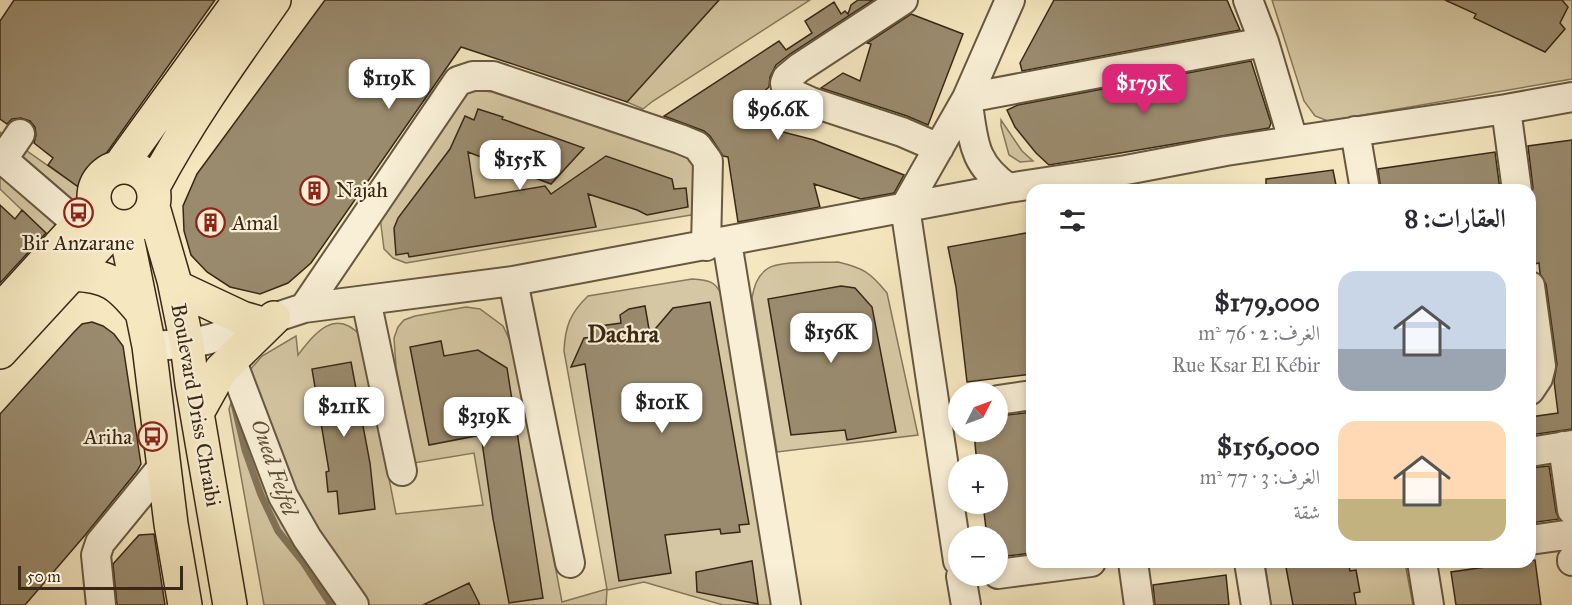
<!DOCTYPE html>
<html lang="ar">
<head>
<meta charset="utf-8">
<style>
	:root { --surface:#fff; --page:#f7f7f7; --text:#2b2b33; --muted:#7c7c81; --accent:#db2777 }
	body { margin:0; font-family:"IM FELL Great Primer",Amiri,serif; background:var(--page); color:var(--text); direction:rtl; height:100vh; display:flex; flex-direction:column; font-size:22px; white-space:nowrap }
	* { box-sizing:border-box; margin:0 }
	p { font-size:20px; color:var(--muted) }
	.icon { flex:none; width:33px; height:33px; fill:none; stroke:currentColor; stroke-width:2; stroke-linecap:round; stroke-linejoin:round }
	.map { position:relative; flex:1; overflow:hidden; direction:ltr }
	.panel { position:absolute; left:1026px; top:184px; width:510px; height:384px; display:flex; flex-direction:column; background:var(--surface); border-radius:18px; box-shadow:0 3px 9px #0003; direction:rtl }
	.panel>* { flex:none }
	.needle { width:39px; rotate:48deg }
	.buttons { position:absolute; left:948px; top:382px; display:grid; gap:12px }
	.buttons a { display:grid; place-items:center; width:60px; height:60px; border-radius:50%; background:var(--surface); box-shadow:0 3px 9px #0003; font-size:30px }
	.scale { position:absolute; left:18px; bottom:15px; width:165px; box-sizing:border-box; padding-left:6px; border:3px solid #382815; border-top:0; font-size:16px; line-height:21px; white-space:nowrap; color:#382815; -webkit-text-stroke:4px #f8efd6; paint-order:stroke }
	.price { position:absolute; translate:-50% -51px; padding:0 14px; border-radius:12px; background:#fff; color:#222; font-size:20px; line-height:39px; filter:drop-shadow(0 2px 3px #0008) }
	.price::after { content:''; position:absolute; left:50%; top:36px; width:18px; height:14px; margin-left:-9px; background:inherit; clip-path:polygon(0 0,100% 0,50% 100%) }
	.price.current { background:var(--accent); color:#fff }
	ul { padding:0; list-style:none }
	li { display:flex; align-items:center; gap:18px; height:150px; padding:0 30px }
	li span { display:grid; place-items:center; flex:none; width:168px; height:120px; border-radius:18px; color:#555 }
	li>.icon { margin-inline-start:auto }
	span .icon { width:72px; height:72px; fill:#fffc; stroke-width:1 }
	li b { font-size:26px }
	h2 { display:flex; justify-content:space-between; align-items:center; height:72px; padding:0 30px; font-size:26px }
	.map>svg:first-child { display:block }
</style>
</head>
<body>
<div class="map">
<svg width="1572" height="605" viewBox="0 0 1572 605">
	<rect width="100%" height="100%" fill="#f5e7c0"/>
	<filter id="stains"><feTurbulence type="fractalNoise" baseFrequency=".00333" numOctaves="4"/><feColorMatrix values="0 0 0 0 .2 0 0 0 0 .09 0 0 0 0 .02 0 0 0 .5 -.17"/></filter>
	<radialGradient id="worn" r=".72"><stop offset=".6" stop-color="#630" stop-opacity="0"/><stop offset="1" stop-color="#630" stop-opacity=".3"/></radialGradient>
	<path fill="#d5c7a3" stroke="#86785c" stroke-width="1.5" d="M719,0H810L653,101L643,109L627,102Z
		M1272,0H1572V79L1328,121L1315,116L1304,101Z
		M477,90L492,92L657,146L682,152L695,166L697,212L691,215L406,263L393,258L384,249L380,217L467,92Z
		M1001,120L1022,151L1033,161L1020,162L1009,155L1001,126Z
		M0,132L84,191L67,215L49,236L0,189Z
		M838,262C863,268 870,272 887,293L918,435L777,452L752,298C754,287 757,276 767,269C779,260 821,263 838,262Z
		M692,279C708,280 717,281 722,297L775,605H723L644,582L607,590L606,605H264L229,409L237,385L262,356L296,336L298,355C315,333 335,307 361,336L396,514L483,505L474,453L414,463L396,367L394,338L398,327L404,320L415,316L466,307L480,309L503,326L514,349L562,602L607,589L564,351C565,327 570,313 588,296Z
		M1265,563H1405L1413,605H1271Z"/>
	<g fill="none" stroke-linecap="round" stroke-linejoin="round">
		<path stroke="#837459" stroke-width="7" d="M234,404L245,450L261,495L278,531L303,562L331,605"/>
	</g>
	<path fill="#9a8b6e" stroke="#382815" stroke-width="1.5" d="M14,0H215L105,155L101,165L84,191L48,165L53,158L34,143L36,135L35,127L30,121L21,118L12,119L7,124L0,119V21Z
		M325,0H719L627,102L461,47L311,263L288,283L260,294L230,287L207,272L191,255L184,231L183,206L197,174Z
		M858,0H873L790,54L776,65L770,77L769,87L758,97L761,101L737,120L814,140L904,175L894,193L861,199L814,184L820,207L738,222L728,157L723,156L710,136L704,131L664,116L779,41L786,50L812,33L805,21L834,2L841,14L845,11L848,14L851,5Z
		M1054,0H1227L1240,30L1022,71L1020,63Z
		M1445,0H1562L1568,7L1560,23L1565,29L1545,52L1474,18L1476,14Z
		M911,14L963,34L928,125L907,116L821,88L843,73L860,81L871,44L867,43Z
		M1251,61L1271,123L1269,128L1049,165L1036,153L1015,127L1007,110L1018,105Z
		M478,109L503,117L502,119L584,148L551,184L468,152L475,198L545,186L551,194L606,156L672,179L674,189L686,188L688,207L647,215L637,210L588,194L596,227L409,257L408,253L396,255L394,228L398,218L450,149L465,116L474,120Z
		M1572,140V429L1530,435V417L1558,413L1554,381L1557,364L1546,284L1540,274L1539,263L1530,265V199L1533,188L1528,146Z
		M1495,152L1500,190H1381L1378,169Z
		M1333,170L1337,190H1266V179Z
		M0,205L15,219L22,210L46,233L0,283Z
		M1032,232V374L967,382L956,287L948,247Z
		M841,286L855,288L872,307L896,432L847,440L845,430L791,435L768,299Z
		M710,302L749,524L739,525L740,532L721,534L720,529L665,535L671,573L619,581L585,364L571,367L584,338L594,337L593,327L621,323L620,315L629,309L645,306L650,335L673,308Z
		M92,322L103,326L114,334L123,346L141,464L137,471L86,534L25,605H0V414L74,332L82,324Z
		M441,341L444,356L478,350L507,368L543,598L509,603L493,519L481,435L429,445L410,347Z
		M351,362L370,463L375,509L339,514L337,491L328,492L326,472L329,471L312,369Z
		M1032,412V553L998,557V537H987L983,504H998V465H977L974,432H998V416Z
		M1549,466L1556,512L1559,519L1530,523V468Z
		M154,534L165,605H117L113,564L139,535Z
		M1535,560L1541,605H1456L1451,572Z
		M752,561L758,604L697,592L696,572Z
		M1285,562H1348L1350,571L1356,570L1360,592L1354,593L1356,605H1293Z
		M1226,575L1229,605H1155L1153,585Z
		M469,583L480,605H423Z"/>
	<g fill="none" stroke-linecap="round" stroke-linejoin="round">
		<defs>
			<path id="minor" d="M903,0L799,68L787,78L785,83L787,91L811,102L902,132L939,148
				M1248,0L1264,42L1293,140
				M1506,109L1517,190
				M1355,131L1365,190
				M0,157L79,225
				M3,159L20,134
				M1008,188C971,162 974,140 967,98L1264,42
				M727,242L786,605
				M513,281L570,563
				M1530,286L1541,366L1538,378L1530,390
				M366,300L402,471
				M304,308L458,81L473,76H493L680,139L697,146L708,161L706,246
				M149,346L187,344L210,339L304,308L513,281L1008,188L1126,170L1226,151L1506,109L1572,97
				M231,359L283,496L307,538L354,605
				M998,400L1032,395
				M1563,446L1572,510
				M1530,452L1572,445
				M1530,540L1572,534
				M1572,560V561
				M958,561L905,207L967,98L1010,0
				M1133,562L1139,605
				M1249,562L1256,605
				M1422,562L1429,605
				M998,574L1091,562
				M961,576L966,605
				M101,605L96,555L100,543L164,465"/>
			<path id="major" d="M120,166L240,0
				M94 197a30 30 0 1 1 60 0a30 30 0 1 1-60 0Z
				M153,187C188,121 231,61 274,0
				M153,207L174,280L187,344L192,384L230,605
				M125,228L149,346L171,524L185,605
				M73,274C109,276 119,284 141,311
				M176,287L242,318L259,323
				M0,311L95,207
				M0,352L116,226
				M197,413L221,370L274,318"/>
		</defs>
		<use href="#minor" stroke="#675840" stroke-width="32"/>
		<use href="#major" stroke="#382815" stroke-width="36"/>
		<use href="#minor" stroke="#f8efd6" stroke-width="28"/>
		<use href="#major" stroke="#f5e7c0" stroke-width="33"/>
	</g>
	<defs>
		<symbol id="building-ring" viewBox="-11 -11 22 22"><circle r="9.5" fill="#f8efd6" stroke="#8f2418" stroke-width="1.5"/><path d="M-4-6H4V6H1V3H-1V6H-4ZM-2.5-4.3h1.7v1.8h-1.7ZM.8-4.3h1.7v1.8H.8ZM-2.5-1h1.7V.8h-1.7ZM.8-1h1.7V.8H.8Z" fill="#8f2418"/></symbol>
		<symbol id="bus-ring" viewBox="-11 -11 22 22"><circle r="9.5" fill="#f8efd6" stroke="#8f2418" stroke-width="1.5"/><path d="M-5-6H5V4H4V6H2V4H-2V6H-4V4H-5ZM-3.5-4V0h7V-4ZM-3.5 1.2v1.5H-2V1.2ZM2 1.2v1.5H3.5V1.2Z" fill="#8f2418"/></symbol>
	</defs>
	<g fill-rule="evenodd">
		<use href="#building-ring" x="298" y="174" width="33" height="33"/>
		<use href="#bus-ring" x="62" y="196" width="33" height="33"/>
		<use href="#building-ring" x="194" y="206" width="33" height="33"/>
		<use href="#bus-ring" x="136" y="420" width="33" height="33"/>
	</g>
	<g text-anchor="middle" stroke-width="4.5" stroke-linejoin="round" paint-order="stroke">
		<g font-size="21" fill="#382815" stroke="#f8efd6" text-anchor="start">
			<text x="336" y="197">Najah</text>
			<text x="232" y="230">Amal</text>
			<text x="78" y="250" text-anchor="middle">Bir Anzarane</text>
			<text x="132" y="444" text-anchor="end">Ariha</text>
		</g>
		<g font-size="21" fill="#382815" stroke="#f8efd6">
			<text transform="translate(196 405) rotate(80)" y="7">Boulevard Driss Chraibi</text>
		</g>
		<g font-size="22" font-style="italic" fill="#5e4e37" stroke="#f8efd6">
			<text transform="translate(275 467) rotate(71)" y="8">Oued Felfel</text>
		</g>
		<g font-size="24" font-weight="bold" fill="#382815" stroke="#f8efd6">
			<text x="623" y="342">Dachra</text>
		</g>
	</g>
	<rect width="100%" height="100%" filter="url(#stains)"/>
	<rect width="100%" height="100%" fill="url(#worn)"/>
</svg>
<div class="buttons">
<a><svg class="needle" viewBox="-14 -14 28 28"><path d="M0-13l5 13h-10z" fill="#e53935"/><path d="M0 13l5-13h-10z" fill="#7c7c81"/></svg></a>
<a>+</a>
<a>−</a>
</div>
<div class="scale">50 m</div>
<b class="price" style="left:389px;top:110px">$119K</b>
<b class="price current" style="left:1144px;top:115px">$179K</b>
<b class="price" style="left:778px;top:141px">$96.6K</b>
<b class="price" style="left:520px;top:191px">$155K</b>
<b class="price" style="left:831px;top:364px">$156K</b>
<b class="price" style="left:662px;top:434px">$101K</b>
<b class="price" style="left:344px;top:438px">$211K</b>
<b class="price" style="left:484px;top:448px">$319K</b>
<section class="panel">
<h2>العقارات: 8<svg class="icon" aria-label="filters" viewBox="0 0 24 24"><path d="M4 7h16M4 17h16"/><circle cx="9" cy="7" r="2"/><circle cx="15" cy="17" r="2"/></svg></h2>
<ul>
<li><span style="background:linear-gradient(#c9d6e8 65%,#9aa5b1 0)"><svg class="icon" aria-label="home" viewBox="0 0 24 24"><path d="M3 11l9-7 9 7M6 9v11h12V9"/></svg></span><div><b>$179,000</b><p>الغرف: 2 · 76 m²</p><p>Rue Ksar El Kébir</p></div></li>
<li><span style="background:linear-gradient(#ffd9b3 65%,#c2b280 0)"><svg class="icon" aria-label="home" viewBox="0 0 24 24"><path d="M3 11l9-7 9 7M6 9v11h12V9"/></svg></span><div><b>$156,000</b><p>الغرف: 3 · 77 m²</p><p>شقة</p></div></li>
</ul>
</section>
</div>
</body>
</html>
